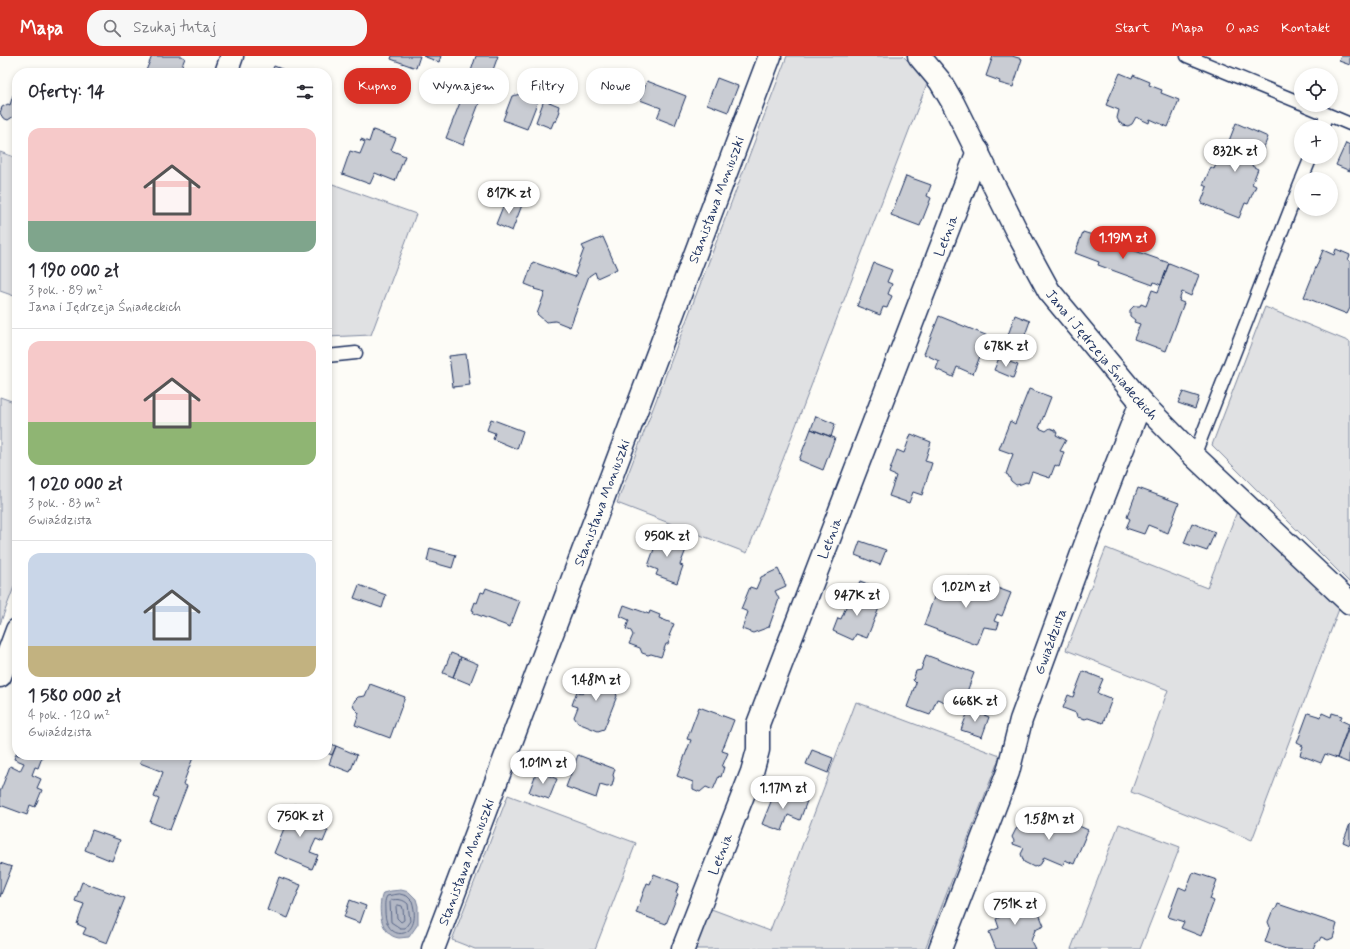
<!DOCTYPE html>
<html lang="pl">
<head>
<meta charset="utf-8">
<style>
	:root { --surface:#fff; --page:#f7f7f7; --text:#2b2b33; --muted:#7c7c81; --line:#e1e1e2; --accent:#d93025 }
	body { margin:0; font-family:Mynerve,sans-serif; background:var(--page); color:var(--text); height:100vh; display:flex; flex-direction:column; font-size:15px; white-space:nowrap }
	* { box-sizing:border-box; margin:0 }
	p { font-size:13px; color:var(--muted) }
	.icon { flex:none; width:22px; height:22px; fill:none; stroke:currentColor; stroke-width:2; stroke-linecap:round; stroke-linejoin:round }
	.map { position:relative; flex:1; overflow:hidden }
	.details { position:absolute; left:12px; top:12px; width:320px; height:692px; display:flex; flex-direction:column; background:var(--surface); border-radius:16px; box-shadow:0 2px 6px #0003 }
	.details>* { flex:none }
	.guide { position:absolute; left:344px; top:12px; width:380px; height:36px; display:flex; gap:8px }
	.tools { position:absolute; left:1294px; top:12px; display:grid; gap:8px }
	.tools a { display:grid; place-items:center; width:44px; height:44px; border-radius:50%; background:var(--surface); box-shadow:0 2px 6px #0003; font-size:20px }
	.price { position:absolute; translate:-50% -34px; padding:0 9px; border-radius:14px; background:#fff; color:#222; font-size:13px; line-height:26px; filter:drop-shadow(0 1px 2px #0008) }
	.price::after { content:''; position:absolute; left:50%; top:24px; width:12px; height:9px; margin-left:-6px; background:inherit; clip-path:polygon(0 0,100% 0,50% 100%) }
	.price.selected { background:var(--accent); color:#fff }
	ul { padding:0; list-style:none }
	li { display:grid; align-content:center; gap:8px; height:212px; padding:0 16px }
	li+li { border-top:1px solid var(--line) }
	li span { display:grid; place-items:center; height:124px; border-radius:12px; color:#555 }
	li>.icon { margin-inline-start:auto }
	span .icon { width:72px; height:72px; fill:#fffc; stroke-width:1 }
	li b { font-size:17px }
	h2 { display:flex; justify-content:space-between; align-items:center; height:48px; padding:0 16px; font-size:17px }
	.tag { padding:0 14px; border-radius:16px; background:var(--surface); box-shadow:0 2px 6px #0003; font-size:14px; line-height:36px }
	.tag.selected { background:var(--accent); color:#fff }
	header { display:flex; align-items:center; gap:24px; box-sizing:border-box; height:56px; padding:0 20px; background:var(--accent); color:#fff }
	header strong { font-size:19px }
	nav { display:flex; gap:22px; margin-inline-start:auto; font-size:14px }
	.search { width:280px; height:36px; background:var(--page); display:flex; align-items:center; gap:10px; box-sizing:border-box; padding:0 14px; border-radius:16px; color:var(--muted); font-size:15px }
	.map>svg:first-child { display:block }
</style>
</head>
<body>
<header>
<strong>Mapa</strong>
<div class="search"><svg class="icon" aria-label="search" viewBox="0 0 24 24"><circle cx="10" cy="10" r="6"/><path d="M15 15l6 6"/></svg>Szukaj tutaj</div>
<nav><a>Start</a><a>Mapa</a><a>O nas</a><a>Kontakt</a></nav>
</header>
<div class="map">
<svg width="1350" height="893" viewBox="0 0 1350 893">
	<rect width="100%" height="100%" fill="#fdfcf7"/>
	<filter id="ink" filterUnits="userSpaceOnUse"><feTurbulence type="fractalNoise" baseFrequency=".025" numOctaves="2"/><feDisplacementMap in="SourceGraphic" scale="8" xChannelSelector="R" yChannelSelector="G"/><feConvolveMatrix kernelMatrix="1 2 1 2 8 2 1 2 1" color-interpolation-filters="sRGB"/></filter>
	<g filter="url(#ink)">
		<path fill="#e0e1e3" stroke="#7e88a0" d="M787,0H903L928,25L747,497L617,447Z
			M0,96L17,102V241L0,235Z
			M327,126L416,158L371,279L327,281Z
			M1265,251L1350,286V527L1212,389Z
			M0,341L17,347V523L0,568Z
			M1238,453L1339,553L1252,784L1131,736L1168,634L1066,594L1106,492L1169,517L1207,532Z
			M856,646L1000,700L925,893H690L706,851L770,875Z
			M508,739L636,787L595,893H475L452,884Z
			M1119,768L1180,791L1140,893H1071Z"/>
		<path fill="#b3b8c5" stroke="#76819c" d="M401,834L409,836L416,843L418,850V868L409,881C406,881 402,882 399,882C380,880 377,851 383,837L391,835Z"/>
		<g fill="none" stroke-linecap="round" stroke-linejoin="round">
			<path stroke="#586687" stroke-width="1" d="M400,838L407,840L412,845C424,883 386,889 385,856C385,850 384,845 387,840L392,839Z
				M391,844C398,843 403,843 408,848L410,865L405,872H400L391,866L390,846Z
				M398,849L402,850L403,853L404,864L401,866L397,862L396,851Z"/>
		</g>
		<path fill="#c9ccd3" stroke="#1b2f5e" d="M152,0H181L185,2L179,17H145Z
			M392,0H420L416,12L391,3Z
			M423,0H441L439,6Z
			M476,0H498L489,25L470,18Z
			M993,0H1012L1022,3L1013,31L999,27L1000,25L986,20Z
			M1341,0H1350V9L1339,5Z
			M274,10L292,17H271Z
			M1120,17L1132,22L1133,19L1150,26L1149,29L1162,34L1161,37L1179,44L1168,71L1150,63L1149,67L1136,61L1132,68L1128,70L1123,69L1119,66L1117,62L1119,54L1106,49Z
			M470,18L489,25L486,34L466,27Z
			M717,22L738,30L728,56L707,48Z
			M647,25L686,40L675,69L657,62L661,52L640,44Z
			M525,37L539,42L527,73L503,64L512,40Z
			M13,39L17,40V62L14,60L8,64L3,62L0,57L2,51L8,48L10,49Z
			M463,39L480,45L463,89L446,82Z
			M544,44L559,50L558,54L560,55L556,66L554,65L551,72L536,66Z
			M1236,67L1268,81L1259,104L1255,102L1252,110L1258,113L1252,128L1256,130L1248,148L1245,147L1239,162L1201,147L1207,131L1203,129L1211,111L1214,113L1221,97L1231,102L1234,94L1227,90Z
			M373,74L396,82L391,94L405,100L395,125L375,117L370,128L342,118L350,95L360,98L365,86L360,84L361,83L369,86Z
			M1346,87L1350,89V115L1336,109Z
			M906,120L931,129L927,140L931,142L920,170L891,159Z
			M506,143L522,149L512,175L496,168Z
			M1083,176L1102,182L1101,186L1106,188L1107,185L1169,207L1161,229L1154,226L1153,229L1098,209L1099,206L1075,197Z
			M603,181L617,213L597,222L595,216L589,220L570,271L555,265L546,266L537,258L545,236L534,233L535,232L525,228L533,206L575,221L577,218L575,217L584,193L582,190Z
			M1336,193L1350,199L1348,204L1350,205V252L1347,258L1304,241L1323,194L1334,199Z
			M874,207L892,214L887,226L892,228L888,238L892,240L887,252L883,251L880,259L857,250Z
			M1169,207L1199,219L1191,240L1182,236L1179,245L1184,247L1166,295L1134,283L1140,268L1134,266L1135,264L1130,260V254L1134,250H1140L1141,248L1146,250L1152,234L1158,236Z
			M1015,259L1030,265L1020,293L1005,288Z
			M939,260L988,280L973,318L957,311L953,321L936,313L939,305L924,298Z
			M466,298L470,329L453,331L449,300Z
			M999,302L1018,309L1013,322L994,314Z
			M1029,333L1051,341L1039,372L1046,375L1050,372L1055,374L1057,377L1056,379L1066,384L1060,395L1064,396L1059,411L1055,409L1050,422L1032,416L1028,427L1026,426L1021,428L1016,429L1011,425L1008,419L1006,418L1013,398L999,393L1010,365L1015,368Z
			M1183,336L1199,341L1195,353L1178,347Z
			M816,360L835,368L831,381L811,373Z
			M491,363L523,375L517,393L493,383L495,377L487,374Z
			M811,373L835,382L823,414L799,404Z
			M911,378L931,386L925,405L932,407L922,439L913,436L909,447L889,440L896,420L889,417L897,394L904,397Z
			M1138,432L1179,447L1168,477L1148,469L1144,478L1126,472L1130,463L1127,461Z
			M1192,467L1215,476L1207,495L1184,487Z
			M656,477L670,482L669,485L687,491L680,509L683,510L677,527L656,519L658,514L648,510L654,493L651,491Z
			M860,485L886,494L880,509L855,499Z
			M430,492L456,499L452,512L427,505Z
			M778,513L786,530L775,535L779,543L769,571L753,577L742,573L748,556L741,553L750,531L756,533L761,521Z
			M941,522L967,531L970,522L1011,537L1002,560L997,558L994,565L999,567L997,573L984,571L977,589L924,569Z
			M860,525L884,534L879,546L855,538Z
			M359,529L386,539L382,552L354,542Z
			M486,532L520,545L510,571L473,557L474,555L472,554L475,546L477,547L481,536L484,537Z
			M852,536L881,547L867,582L856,578L853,584L833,575L838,562L841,563Z
			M624,549L649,558L650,555L660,559L659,562L674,568L669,580H671L668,588H666L661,601L651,598L648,599L642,597L640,592L629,588L633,579L631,575L626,573L629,564L620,560Z
			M451,597L461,601L453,621L443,617Z
			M926,599L974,617L961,652L937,643L930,659L907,651L916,627L913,624L916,615L921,614Z
			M461,601L478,608L470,628L453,621Z
			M598,615L619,623L615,634L617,640L604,673L598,675L578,667L574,661L578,651L572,649L577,635L583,638L588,628L594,625Z
			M1083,615L1103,623L1097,637L1112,643L1103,667L1088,662L1085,663L1077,661L1076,657L1063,652L1068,639L1073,641Z
			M370,628L405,641L390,682L355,669L359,657L354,652L353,648L355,644L358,641L365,640Z
			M699,651L734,664L722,695L728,697L722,711H724L721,721L719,720L713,734L706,731L700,736L693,733V726L677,720L691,684L687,683Z
			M969,653L989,661L982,681L961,674Z
			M1308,657L1321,661L1322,657L1331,661L1332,657L1342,660L1340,664L1349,668L1337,702L1325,698L1321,707L1300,699L1303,690L1297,687Z
			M1349,671H1350L1349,707L1337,702Z
			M327,686L336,690L332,699L327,697Z
			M336,690L357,699L350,716L329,708Z
			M812,694L833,702L828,717L806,708Z
			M17,695V699H43L38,712L35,711L32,719L41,723L37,732L42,734L35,751L30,749L27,759L0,749V736L10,710L20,715L24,707L14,703Z
			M134,699H194L183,728L187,730L170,774L150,766L159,743L154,741L163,716L140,707L142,702Z
			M578,699L615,713L613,719L614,722L612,730L607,731L600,729L596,742L566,731Z
			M537,715L557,723L549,743L529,736Z
			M776,733L807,745L800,764L788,759L782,775L762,768Z
			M294,748L313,756L309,766L328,774L323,786L316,783L310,796L318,799L312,813L274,797Z
			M1025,760L1035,764L1036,761L1065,773L1068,765L1088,774L1074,808L1065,804L1063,809L1044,801L1041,808L1034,811L1024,806L1021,798L1024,792L1013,788L1014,785L1012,781L1016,773L1020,770Z
			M1350,768V789L1343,786Z
			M92,774L120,784L112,805L85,794Z
			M0,807L12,811L0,841Z
			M1193,816L1217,824L1210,843L1214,845L1201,880L1181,872L1184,866L1168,861L1179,831L1186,834Z
			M654,818L679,828L676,837L678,838L666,868L636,857L647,827L650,828Z
			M279,821L301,829L288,862L267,854Z
			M82,826L125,842L107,887L83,878L86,872L77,868L84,848L75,845Z
			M999,839L1022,848L1021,850L1035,856L1038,855L1044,870L1035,874L1031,885L1035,893H996L989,876L999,872L996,863L1000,861L1002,856L993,853Z
			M350,844L366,850L360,867L344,861Z
			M1278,848L1337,868L1333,882L1328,884L1321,881L1319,885L1315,888L1313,893H1286L1265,886L1270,871L1268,866L1272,856L1276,853Z"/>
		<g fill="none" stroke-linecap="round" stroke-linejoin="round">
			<defs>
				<path id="lane" d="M1187,0L1301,47
					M1305,49L1350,68
					M1322,71L1327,58
					M1302,123L1311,101
					M327,300L356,297
					M1194,400L1301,126"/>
				<g id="street">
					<path id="s1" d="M919,0L940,25L953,47L1018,178L1049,235L1141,346L1194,400L1350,547"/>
					<path d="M226,17L232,0"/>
					<path d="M0,620L17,574"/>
					<path id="s2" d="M433,893L770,0"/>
					<path id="s3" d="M683,893L752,716L758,694V668L978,95"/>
					<path id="s4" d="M940,893L1008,716L1021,664L1087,484L1141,346"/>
				</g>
			</defs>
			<use href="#lane" stroke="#1b2f5e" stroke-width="15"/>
			<use href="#street" stroke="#1b2f5e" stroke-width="25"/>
			<use href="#lane" stroke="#fdfcf7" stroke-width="12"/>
			<use href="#street" stroke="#fdfcf7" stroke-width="22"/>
		</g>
	</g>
	<g text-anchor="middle" stroke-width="3.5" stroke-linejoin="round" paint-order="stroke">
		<g font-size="14" fill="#1b2f5e" stroke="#fdfcf7">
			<text dy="5" stroke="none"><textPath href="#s2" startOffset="801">Stanisława Moniuszki</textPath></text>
			<text dy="5" stroke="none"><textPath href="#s3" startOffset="762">Letnia</textPath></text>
			<text dy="5" stroke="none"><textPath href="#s1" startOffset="352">Jana i Jędrzeja Śniadeckich</textPath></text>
			<text dy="5" stroke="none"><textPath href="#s2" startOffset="477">Stanisława Moniuszki</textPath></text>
			<text dy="5" stroke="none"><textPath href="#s3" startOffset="438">Letnia</textPath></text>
			<text dy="5" stroke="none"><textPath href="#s4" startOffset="327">Gwiaździsta</textPath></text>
			<text dy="5" stroke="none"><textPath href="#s3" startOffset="102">Letnia</textPath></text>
			<text dy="5" stroke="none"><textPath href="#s2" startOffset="93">Stanisława Moniuszki</textPath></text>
		</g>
	</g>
</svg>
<div class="tools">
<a><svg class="icon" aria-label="locate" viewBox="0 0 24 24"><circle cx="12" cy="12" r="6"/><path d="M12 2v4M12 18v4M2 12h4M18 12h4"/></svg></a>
<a>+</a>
<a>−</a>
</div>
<b class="price" style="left:1235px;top:117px">832K zł</b>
<b class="price" style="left:509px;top:159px">817K zł</b>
<b class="price selected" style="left:1123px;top:204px">1.19M zł</b>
<b class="price" style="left:1006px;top:312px">678K zł</b>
<b class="price" style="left:667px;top:502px">950K zł</b>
<b class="price" style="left:966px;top:553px">1.02M zł</b>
<b class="price" style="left:857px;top:561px">947K zł</b>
<b class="price" style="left:596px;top:646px">1.48M zł</b>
<b class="price" style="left:975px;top:667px">668K zł</b>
<b class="price" style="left:543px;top:729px">1.01M zł</b>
<b class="price" style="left:783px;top:754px">1.17M zł</b>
<b class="price" style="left:300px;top:782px">750K zł</b>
<b class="price" style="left:1049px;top:785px">1.58M zł</b>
<b class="price" style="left:1015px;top:870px">751K zł</b>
<div class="guide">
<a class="tag selected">Kupno</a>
<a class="tag">Wynajem</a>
<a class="tag">Filtry</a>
<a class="tag">Nowe</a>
</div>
<section class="details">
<h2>Oferty: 14<svg class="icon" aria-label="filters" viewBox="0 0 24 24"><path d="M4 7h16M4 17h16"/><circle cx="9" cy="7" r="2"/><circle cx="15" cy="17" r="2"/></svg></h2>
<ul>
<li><span style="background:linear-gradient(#f6c9c9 75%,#7fa58c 0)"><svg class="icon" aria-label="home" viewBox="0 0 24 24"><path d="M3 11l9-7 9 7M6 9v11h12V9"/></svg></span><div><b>1 190 000 zł</b><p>3 pok. · 89 m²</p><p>Jana i Jędrzeja Śniadeckich</p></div></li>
<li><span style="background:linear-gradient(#f6c9c9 65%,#8fb573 0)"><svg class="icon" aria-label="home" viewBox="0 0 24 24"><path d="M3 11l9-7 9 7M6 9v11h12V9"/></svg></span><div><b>1 020 000 zł</b><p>3 pok. · 83 m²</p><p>Gwiaździsta</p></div></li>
<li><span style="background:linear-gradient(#c9d6e8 75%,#c2b280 0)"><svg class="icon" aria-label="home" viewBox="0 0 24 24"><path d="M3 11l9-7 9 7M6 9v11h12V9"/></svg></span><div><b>1 580 000 zł</b><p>4 pok. · 120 m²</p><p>Gwiaździsta</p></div></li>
</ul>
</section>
</div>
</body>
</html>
